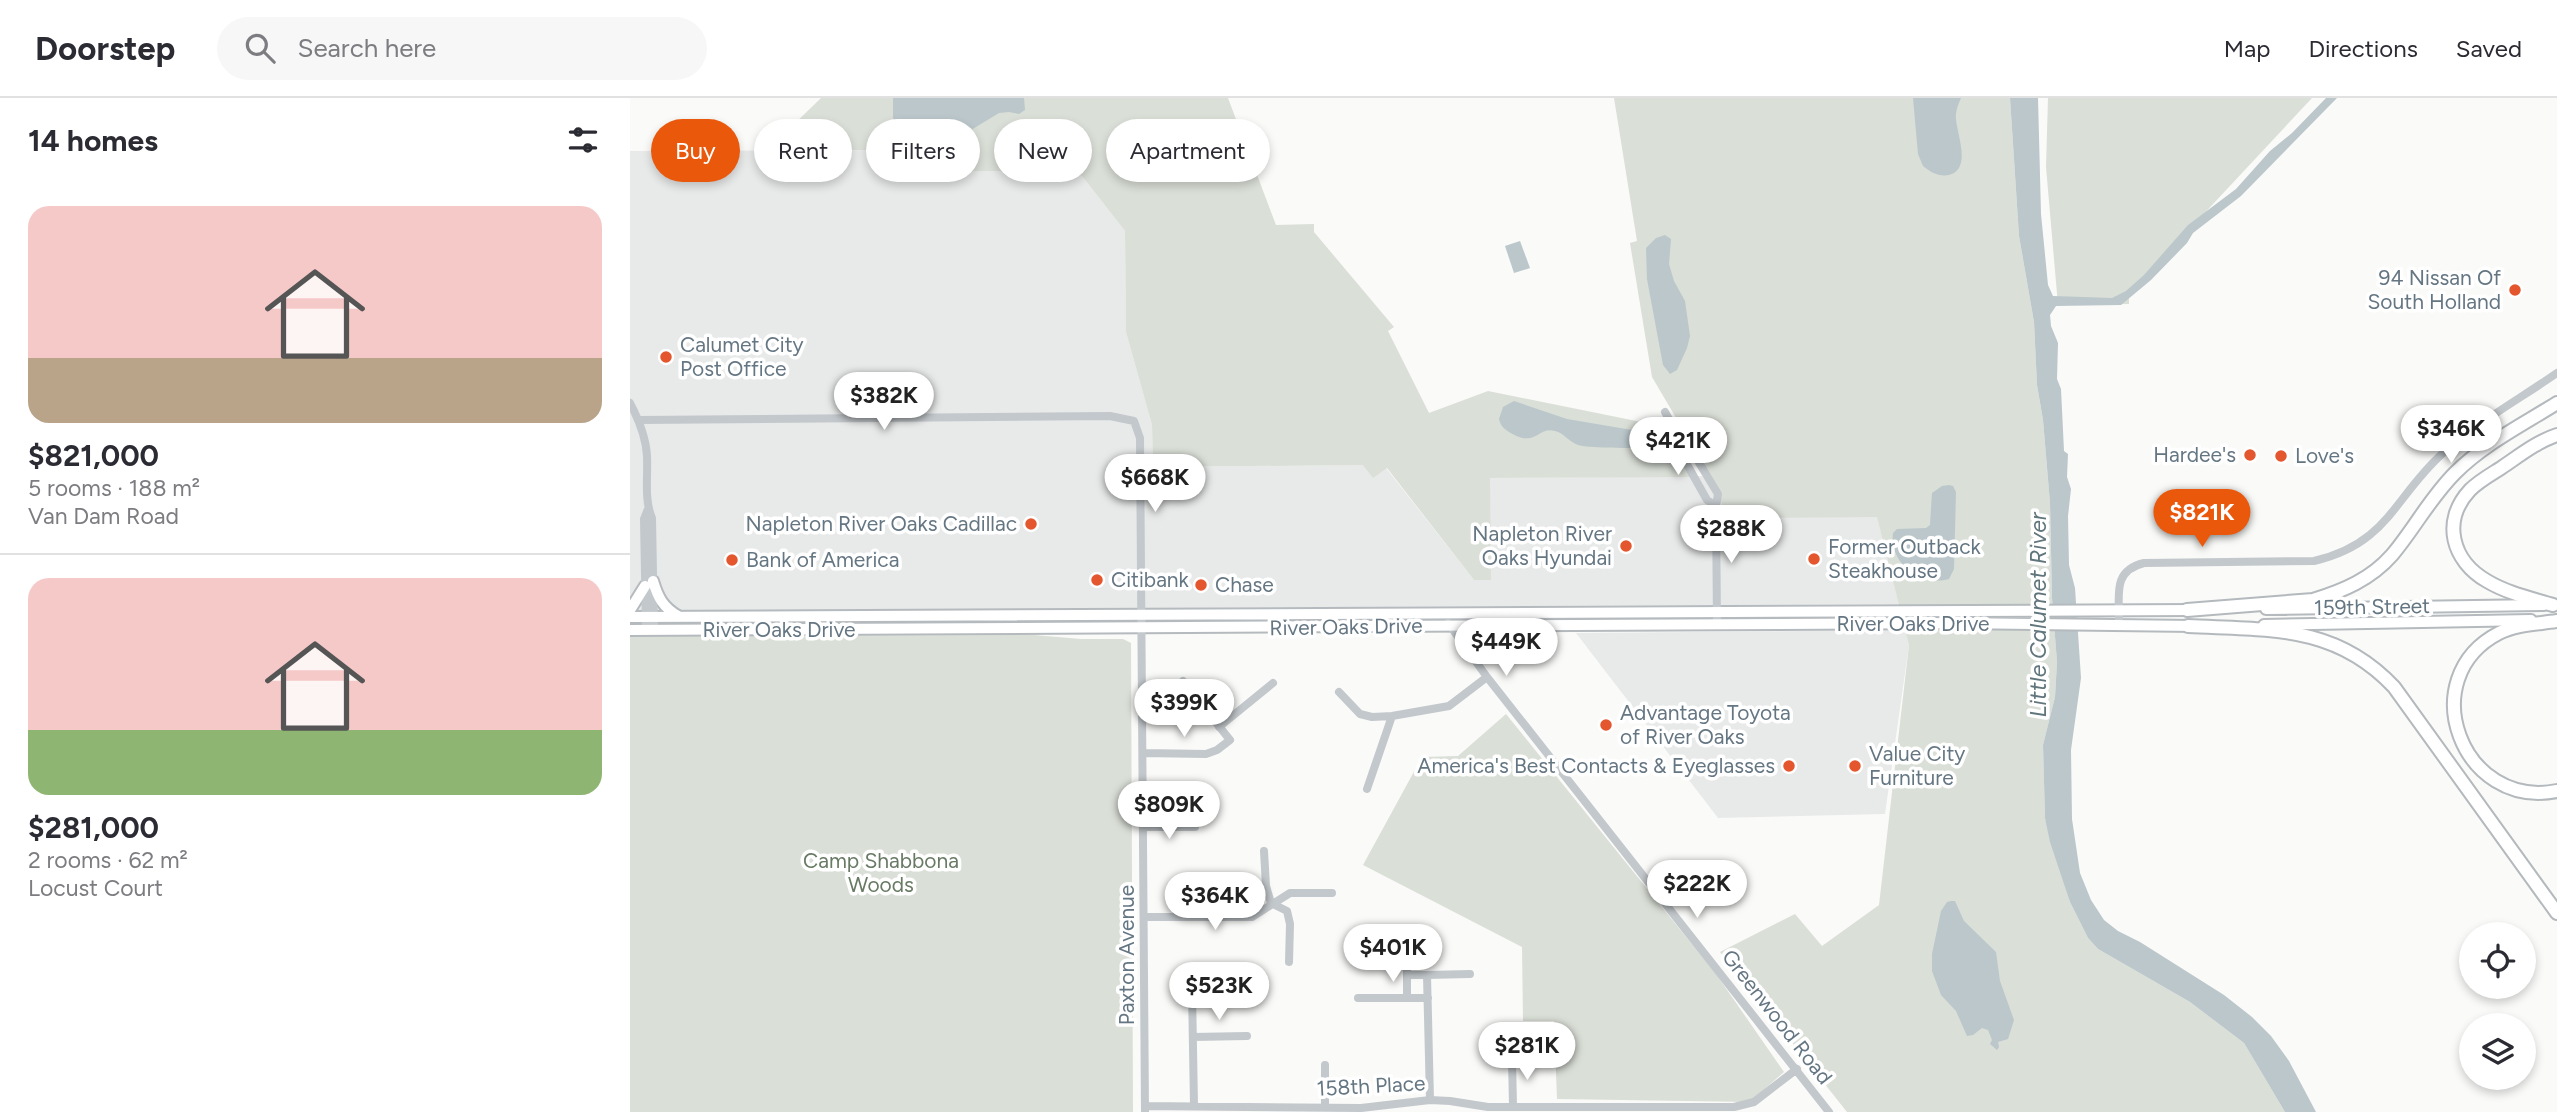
<!DOCTYPE html>
<html lang="en">
<head>
<meta charset="utf-8">
<style>
	:root { --surface:#fff; --page:#f7f7f7; --text:#2b2b33; --muted:#7c7c81; --line:#e1e1e2; --accent:#ea580c }
	body { margin:0; font-family:Figtree,sans-serif; background:var(--page); color:var(--text); height:100vh; display:flex; flex-direction:column; font-size:26px; white-space:nowrap }
	* { box-sizing:border-box; margin:0 }
	p { font-size:23px; color:var(--muted) }
	.icon { flex:none; width:38px; height:38px; fill:none; stroke:currentColor; stroke-width:2; stroke-linecap:round; stroke-linejoin:round }
	.map { position:relative; flex:1; overflow:hidden }
	.panel { display:flex; flex-direction:column; background:var(--surface); width:630px }
	.panel>* { flex:none }
	.banner { position:absolute; left:21px; top:21px; width:665px; height:63px; display:flex; gap:14px }
	.buttons { position:absolute; left:1829px; top:824px; display:grid; gap:14px }
	.buttons a { display:grid; place-items:center; width:77px; height:77px; border-radius:50%; background:var(--surface); box-shadow:0 4px 10px #0003; font-size:35px }
	.price { position:absolute; translate:-50% -60px; padding:0 16px; border-radius:24px; background:#fff; color:#222; font-size:23px; line-height:46px; filter:drop-shadow(0 2px 4px #0008) }
	.price::after { content:''; position:absolute; left:50%; top:42px; width:21px; height:16px; margin-left:-10px; background:inherit; clip-path:polygon(0 0,100% 0,50% 100%) }
	.price.on { background:var(--accent); color:#fff }
	ul { padding:0; list-style:none }
	li { display:grid; align-content:center; gap:14px; height:371px; padding:0 28px }
	li+li { border-top:2px solid var(--line) }
	li span { display:grid; place-items:center; height:217px; border-radius:21px; color:#555 }
	li>.icon { margin-inline-start:auto }
	span .icon { width:126px; height:126px; fill:#fffc; stroke-width:1 }
	li b { font-size:30px }
	h2 { display:flex; justify-content:space-between; align-items:center; height:84px; padding:0 28px; font-size:30px }
	.chip { padding:0 24px; border-radius:32px; background:var(--surface); box-shadow:0 4px 10px #0003; font-size:24px; line-height:63px }
	.chip.on { background:var(--accent); color:#fff }
	header { display:flex; align-items:center; gap:42px; box-sizing:border-box; height:98px; padding:0 35px; background:var(--surface); border-bottom:2px solid var(--line) }
	header strong { font-size:33px }
	nav { display:flex; gap:38px; margin-inline-start:auto; font-size:24px }
	.search { width:490px; height:63px; background:var(--page); display:flex; align-items:center; gap:18px; box-sizing:border-box; padding:0 24px; border-radius:38px; color:var(--muted); font-size:26px }
	main { display:flex; flex:1; min-height:0 }
	.map>svg:first-child { display:block }
</style>
</head>
<body>
<header>
<strong>Doorstep</strong>
<div class="search"><svg class="icon" aria-label="search" viewBox="0 0 24 24"><circle cx="10" cy="10" r="6"/><path d="M15 15l6 6"/></svg>Search here</div>
<nav><a>Map</a><a>Directions</a><a>Saved</a></nav>
</header>
<main>
<section class="panel">
<h2>14 homes<svg class="icon" aria-label="filters" viewBox="0 0 24 24"><path d="M4 7h16M4 17h16"/><circle cx="9" cy="7" r="2"/><circle cx="15" cy="17" r="2"/></svg></h2>
<ul>
<li><span style="background:linear-gradient(#f6c9c9 70%,#b9a48a 0)"><svg class="icon" aria-label="home" viewBox="0 0 24 24"><path d="M3 11l9-7 9 7M6 9v11h12V9"/></svg></span><div><b>$821,000</b><p>5 rooms · 188 m²</p><p>Van Dam Road</p></div></li>
<li><span style="background:linear-gradient(#f6c9c9 70%,#8fb573 0)"><svg class="icon" aria-label="home" viewBox="0 0 24 24"><path d="M3 11l9-7 9 7M6 9v11h12V9"/></svg></span><div><b>$281,000</b><p>2 rooms · 62 m²</p><p>Locust Court</p></div></li>
</ul>
</section>
<div class="map">
<svg width="1927" height="1014" viewBox="0 0 1927 1014">
	<rect width="100%" height="100%" fill="#fafaf8"/>
	<path fill="#e8e9e9" d="M246,52L294,72L443,73L452,78L495,133L496,234L522,327L523,369L733,367L756,370L844,482L861,481L859,380L1080,378L1098,420L1247,418L1269,506L0,513V53Z
		M1276,532L1279,547L1255,716L1088,720L946,535Z"/>
	<path fill="#dadfd7" d="M191,0H598L646,127L684,126V134L764,229L758,233L799,315L858,293L1031,328L1036,336L1035,340L1042,352L1046,353L1062,379L860,380L861,482H844L757,370L743,380L733,367L523,369L522,327L496,234L495,133L452,78L443,73H301L287,70L246,52H158L157,33Z
		M984,0H1380L1389,138L1404,224L1407,287L1413,322L1420,405L1422,500L1427,564L1425,599L1413,647L1415,720L1440,804L1458,840L1468,851L1560,904L1614,945L1655,1014H1217L1090,854L1165,816L1192,848L1249,807L1279,547L1247,419L1098,420L1078,374L1022,279L1000,145L1007,143Z
		M1418,0H1682L1499,196V206L1428,207L1416,69Z
		M404,537L451,541H493L501,545L503,1014H0V538Z
		M876,616L1086,876L1154,974L1120,1004L927,1001L924,923H893L892,849L733,767L792,659L828,658Z"/>
	<path fill="#bbc7cb" d="M263,0H394L395,12L389,16L379,14L369,15L341,32L281,36L269,33L263,20Z
		M1283,0H1331C1328,7 1325,14 1326,21C1327,37 1342,71 1319,77C1309,79 1300,74 1293,68L1288,56Z
		M1380,0H1408L1411,116L1418,187L1423,198L1482,200L1496,193L1514,177L1558,127L1606,91L1640,53L1662,35L1696,0H1707L1611,98L1563,135L1557,145L1521,182L1491,207L1426,208L1420,217L1421,228L1428,245L1427,281L1431,291L1434,353L1438,356L1437,379L1441,391L1438,418L1439,467L1445,490L1451,580L1441,652L1442,721L1450,775L1461,802L1474,822L1488,833L1510,844L1594,897L1622,919L1641,938L1659,963L1686,1014H1655L1614,945L1560,904L1468,851L1458,840L1440,804L1420,744L1415,720L1413,647L1425,599L1427,564L1422,500L1420,405L1413,322L1407,287L1404,224L1389,138Z
		M1035,137L1041,141L1039,166L1044,183L1055,203L1060,238L1057,250L1047,272L1040,276L1033,267L1017,181L1016,150L1026,140Z
		M890,143L900,170L884,175L875,148Z
		M884,303L937,321L1008,333L1015,339V344L1009,350C996,350 958,350 948,347C939,344 934,335 925,333C907,328 907,351 879,334C873,330 871,328 869,321L873,309Z
		M1319,387L1323,388L1326,394L1324,471L1319,481C1290,489 1259,465 1263,435L1267,431L1296,430L1300,427L1302,395L1312,388Z
		M1321,803H1325L1334,823L1366,854L1370,883L1384,922L1378,941L1368,944L1369,949L1367,952L1360,946L1362,942L1358,932L1352,930L1343,937L1337,938L1326,913L1311,897L1302,873V856L1311,813L1317,804Z"/>
	<g fill="none" stroke-linecap="round" stroke-linejoin="round">
		<defs>
			<path id="major" d="M23,483C28,500 33,509 48,518
				M1636,511L1914,507
				M0,512L15,488
				M0,519L1564,512
				M1634,527L1901,522
				M0,532L1325,525L1565,528"/>
			<path id="highway" d="M1923,507C1900,500 1877,495 1857,483C1822,463 1811,423 1840,392C1849,383 1860,377 1871,370C1889,358 1906,344 1927,337
				M1557,512L1683,502C1713,493 1741,481 1762,457C1784,431 1800,400 1825,375C1854,346 1892,327 1927,305
				M1927,523C1908,526 1886,526 1869,535C1782,580 1832,712 1927,693
				M1558,528C1638,532 1705,526 1764,589L1927,815"/>
		</defs>
		<use href="#major" stroke="#b5babe" stroke-width="14"/>
		<use href="#highway" stroke="#b4b9bd" stroke-width="16"/>
		<path stroke="#c3c8cc" stroke-width="8" d="M0,305C9,322 16,339 17,358C18,379 14,402 22,420L24,532
			M1035,314L1045,332L1054,340L1088,396L1086,408L1087,527
			M9,322L480,318L504,323L510,340L515,1014
			M1045,332V345L1077,402L1086,408
			M818,525L857,579L1199,1014
			M1489,526C1490,499 1481,473 1514,465L1684,463C1758,446 1764,399 1813,355C1845,326 1891,300 1927,275
			M16,532L14,421L18,411
			M709,594L730,616L742,619L762,618L819,608L857,579
			M589,629L643,585
			M513,655L576,656L587,652L600,642L553,583
			M737,691L762,618
			M514,729H565
			M634,753L636,788L641,805L657,813L660,826L659,864
			M515,819H622L660,795H702
			M777,830V900
			M777,877H797L800,1002
			M797,877L840,876
			M562,893L564,1007
			M728,900H798
			M563,939L617,938
			M882,961L883,1008
			M515,1008L731,1010L800,1002L820,1003L858,1009H1104L1124,1004L1167,971
			M695,1009V967"/>
		<use href="#major" stroke="#fff" stroke-width="10"/>
		<use href="#highway" stroke="#fff" stroke-width="12"/>
	</g>
	<g fill="#e4572e" stroke="#fff" stroke-width="2.5">
		<circle cx="1885" cy="192" r="7"/>
		<circle cx="36" cy="259" r="7"/>
		<circle cx="1620" cy="357" r="7"/>
		<circle cx="1651" cy="358" r="7"/>
		<circle cx="401" cy="426" r="7"/>
		<circle cx="996" cy="448" r="7"/>
		<circle cx="1184" cy="461" r="7"/>
		<circle cx="102" cy="462" r="7"/>
		<circle cx="467" cy="482" r="7"/>
		<circle cx="571" cy="487" r="7"/>
		<circle cx="976" cy="627" r="7"/>
		<circle cx="1159" cy="668" r="7"/>
		<circle cx="1225" cy="668" r="7"/>
	</g>
	<g text-anchor="middle" stroke-width="7" stroke-linejoin="round" paint-order="stroke">
		<g font-size="21" fill="#657683" stroke="#fff" text-anchor="start">
			<text x="1871" y="187" text-anchor="end">94 Nissan Of<tspan x="1871" dy="24">South Holland</tspan></text>
			<text x="50" y="254">Calumet City<tspan x="50" dy="24">Post Office</tspan></text>
			<text x="1606" y="364" text-anchor="end">Hardee's</text>
			<text x="1665" y="365">Love's</text>
			<text x="387" y="433" text-anchor="end">Napleton River Oaks Cadillac</text>
			<text x="982" y="443" text-anchor="end">Napleton River<tspan x="982" dy="24">Oaks Hyundai</tspan></text>
			<text x="1198" y="456">Former Outback<tspan x="1198" dy="24">Steakhouse</tspan></text>
			<text x="116" y="469">Bank of America</text>
			<text x="481" y="489">Citibank</text>
			<text x="585" y="494">Chase</text>
			<text x="990" y="622">Advantage Toyota<tspan x="990" dy="24">of River Oaks</tspan></text>
			<text x="1239" y="663">Value City<tspan x="1239" dy="24">Furniture</tspan></text>
			<text x="1145" y="675" text-anchor="end">America's Best Contacts &amp; Eyeglasses</text>
		</g>
		<g font-size="21" fill="#657683" stroke="#fff">
			<text transform="translate(1742 509) rotate(-1)" y="7">159th Street</text>
			<text x="1283" y="533">River Oaks Drive</text>
			<text transform="translate(716 529) rotate(-1)" y="7">River Oaks Drive</text>
			<text x="149" y="539">River Oaks Drive</text>
			<text transform="translate(497 857) rotate(-90)" y="7">Paxton Avenue</text>
			<text transform="translate(1147 919) rotate(52)" y="7">Greenwood Road</text>
			<text transform="translate(741 988) rotate(-3)" y="7">158th Place</text>
		</g>
		<g font-size="21" fill="#687a64" stroke="#fff">
			<text x="251" y="770">Camp Shabbona<tspan x="251" dy="24">Woods</tspan></text>
		</g>
		<g font-size="23" font-style="italic" fill="#60757c" stroke="#fff">
			<text transform="translate(1408 517) rotate(-90)" y="8">Little Calumet River</text>
		</g>
	</g>
</svg>
<div class="buttons">
<a><svg class="icon" aria-label="locate" viewBox="0 0 24 24"><circle cx="12" cy="12" r="6"/><path d="M12 2v4M12 18v4M2 12h4M18 12h4"/></svg></a>
<a><svg class="icon" aria-label="layers" viewBox="0 0 24 24"><path d="M12 4l9 5-9 5-9-5zM3 14l9 5 9-5"/></svg></a>
</div>
<b class="price" style="left:254px;top:334px">$382K</b>
<b class="price" style="left:1821px;top:367px">$346K</b>
<b class="price" style="left:1048px;top:379px">$421K</b>
<b class="price" style="left:525px;top:416px">$668K</b>
<b class="price on" style="left:1572px;top:451px">$821K</b>
<b class="price" style="left:1101px;top:467px">$288K</b>
<b class="price" style="left:876px;top:580px">$449K</b>
<b class="price" style="left:554px;top:641px">$399K</b>
<b class="price" style="left:539px;top:743px">$809K</b>
<b class="price" style="left:1067px;top:822px">$222K</b>
<b class="price" style="left:585px;top:834px">$364K</b>
<b class="price" style="left:763px;top:886px">$401K</b>
<b class="price" style="left:589px;top:924px">$523K</b>
<b class="price" style="left:897px;top:984px">$281K</b>
<div class="banner">
<a class="chip on">Buy</a>
<a class="chip">Rent</a>
<a class="chip">Filters</a>
<a class="chip">New</a>
<a class="chip">Apartment</a>
</div>
</div>
</main>
</body>
</html>
